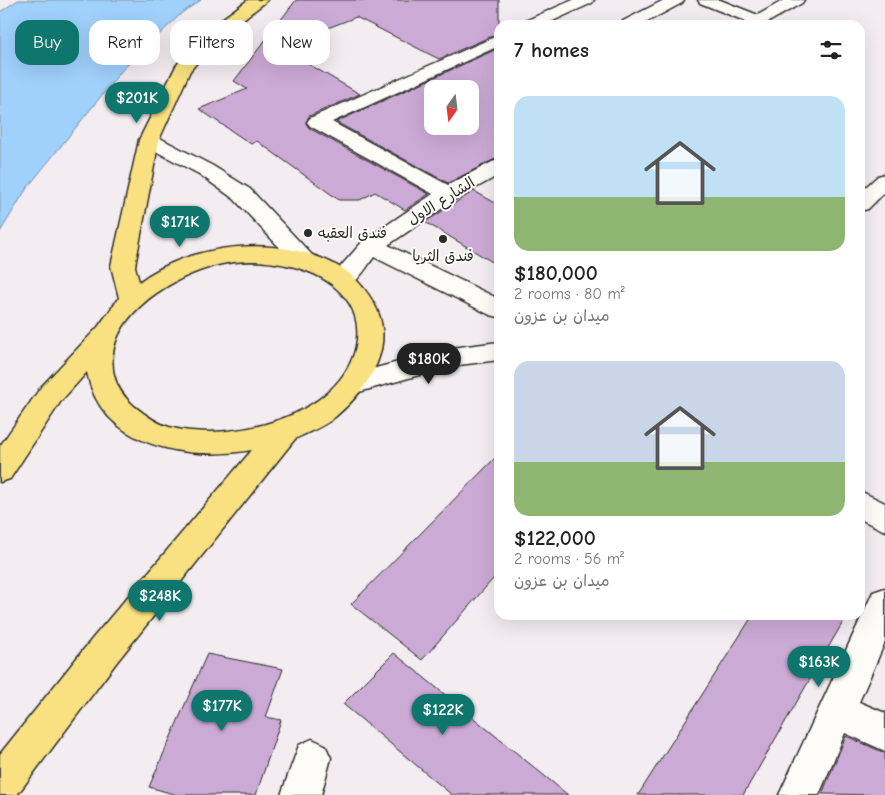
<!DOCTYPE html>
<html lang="en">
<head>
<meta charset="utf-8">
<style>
	:root { --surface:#fff; --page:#f2f2f2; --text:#222; --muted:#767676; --accent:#0f766e }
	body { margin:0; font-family:"Comic Neue","Playpen Sans Arabic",sans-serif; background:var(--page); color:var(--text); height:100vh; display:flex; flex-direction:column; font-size:19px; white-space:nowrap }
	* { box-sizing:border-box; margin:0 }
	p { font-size:16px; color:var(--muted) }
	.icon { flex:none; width:28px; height:28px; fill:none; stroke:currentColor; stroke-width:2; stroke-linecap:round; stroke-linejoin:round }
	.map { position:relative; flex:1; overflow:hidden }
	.sheet { position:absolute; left:494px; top:20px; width:371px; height:600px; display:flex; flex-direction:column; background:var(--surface); border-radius:15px; box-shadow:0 5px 20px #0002 }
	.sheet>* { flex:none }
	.guide { position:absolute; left:15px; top:20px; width:404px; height:45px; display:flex; gap:10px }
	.needle { width:32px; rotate:194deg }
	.fabs { position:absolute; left:424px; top:80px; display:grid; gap:10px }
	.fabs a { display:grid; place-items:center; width:55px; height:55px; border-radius:10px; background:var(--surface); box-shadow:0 5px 20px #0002; font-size:25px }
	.price { position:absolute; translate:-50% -42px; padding:0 11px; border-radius:18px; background:var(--accent); color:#fff; font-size:16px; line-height:32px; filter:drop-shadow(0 1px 2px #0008) }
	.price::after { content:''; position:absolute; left:50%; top:30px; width:15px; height:11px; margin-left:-8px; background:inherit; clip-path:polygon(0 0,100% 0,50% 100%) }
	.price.on { background:#222; color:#fff }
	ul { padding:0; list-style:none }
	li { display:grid; align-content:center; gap:10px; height:265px; padding:0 20px }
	li span { display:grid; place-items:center; height:155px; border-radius:15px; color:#555 }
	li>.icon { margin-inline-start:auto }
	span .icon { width:90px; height:90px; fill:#fffc; stroke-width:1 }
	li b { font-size:21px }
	h2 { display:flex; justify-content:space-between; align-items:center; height:60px; padding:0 20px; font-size:21px }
	.chip { padding:0 18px; border-radius:15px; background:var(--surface); box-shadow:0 5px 20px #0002; font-size:18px; line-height:45px }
	.chip.on { background:var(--accent); color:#fff }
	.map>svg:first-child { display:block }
</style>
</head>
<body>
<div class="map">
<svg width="885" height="795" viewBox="0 0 885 795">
	<rect width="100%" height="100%" fill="#f3ecf0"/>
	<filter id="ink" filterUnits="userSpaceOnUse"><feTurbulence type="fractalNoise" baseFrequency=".02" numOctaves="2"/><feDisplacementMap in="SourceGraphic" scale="10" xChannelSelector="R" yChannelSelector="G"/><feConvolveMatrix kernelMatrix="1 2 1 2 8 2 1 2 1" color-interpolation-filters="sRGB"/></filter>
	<g filter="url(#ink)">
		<path fill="#a0d0fc" stroke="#718ea8" d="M18,0H201L183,12L123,69L27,188L0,232V12Z"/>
		<path fill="#cbaad6" stroke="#2b2b2b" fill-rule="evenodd" d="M296,0H499V33L439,59L356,17L279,47L360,94L309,116L306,123L309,128L429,194L405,210L375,192L360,200H339L257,141L251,144L199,109L247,89L234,81Z
			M499,48V157L448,183L336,122ZM432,89H470V126H432Z
			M474,191L499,205V266L425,222Z
			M499,454V572L422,660L351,604Z
			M753,615H847L743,795H638Z
			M394,653L568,795H452L343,704Z
			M207,654L283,669L266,717L281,720L256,795H177L149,787Z
			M846,736L885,753V795L822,794Z"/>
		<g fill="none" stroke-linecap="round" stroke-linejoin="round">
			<defs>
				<path id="minor" d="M573,0H594L592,3L544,25H523L525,21Z
					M664,0H684L682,3L641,25H621L623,21Z
					M698,0H720L758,15L784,0H804L802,3L765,24L743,25L745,21L700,3Z
					M499,35V46L332,122L448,185L492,162L499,160V175L456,199L388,245L499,299V317L490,315L374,257C363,271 355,291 334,286L331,280L334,274L363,241L433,194L310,126L307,122L310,118Z
					M149,134L156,136L213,166L250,189L312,255L316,260L312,265L304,268L296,265L234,199L199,174L142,144L139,140L142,136Z
					M885,174V192L868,209L860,211V192L878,176Z
					M499,342V360L451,366L352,394L342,391L338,384L342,377L451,348Z
					M860,491L885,503V531L860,519Z
					M885,588V642L859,702L885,713V751L845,733L819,795H779L873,592Z
					M312,739L325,745L331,758L321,795H281L299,745Z"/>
				<path id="major" d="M248,0H268L216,40L190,71L159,140L135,266L139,282C192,242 283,233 341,268C353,275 362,285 370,297C400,341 371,387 335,417C324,427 308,432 295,439L116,663L17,795H0V754L92,639L252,450C189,461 101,448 87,372L61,401L10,479L0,482V446L41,387L98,327L119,298L111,266L139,140L176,66L204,32ZM256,261C290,263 330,273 349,303C357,316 359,331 356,346C341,417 231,444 169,427C156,423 144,414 134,406C124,397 117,388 114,375C102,321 165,281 208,268C223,262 240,261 256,261Z"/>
			</defs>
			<use href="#minor" stroke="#2b2b2b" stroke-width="3"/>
			<use href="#major" stroke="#2b2b2b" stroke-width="3"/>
			<use href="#minor" fill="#fdfcf7" fill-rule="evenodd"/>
			<use href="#major" fill="#f9e181" fill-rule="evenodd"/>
		</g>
	</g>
	<g fill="#2b2b2b" stroke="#fdfcf7" stroke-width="2">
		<circle cx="308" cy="233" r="5"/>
		<circle cx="443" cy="239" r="5"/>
	</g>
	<g text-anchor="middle" stroke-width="4" stroke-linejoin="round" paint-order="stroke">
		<g font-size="15" fill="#2b2b2b" stroke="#fdfcf7">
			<text transform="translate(441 201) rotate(-32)" y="5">الشارع الاول</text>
		</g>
		<g font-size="15" fill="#2b2b2b" stroke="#fdfcf7" text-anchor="start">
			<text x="318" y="238">فندق العقبه</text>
			<text x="443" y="261" text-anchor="middle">فندق الثريا</text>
		</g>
	</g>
</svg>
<div class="fabs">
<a><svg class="needle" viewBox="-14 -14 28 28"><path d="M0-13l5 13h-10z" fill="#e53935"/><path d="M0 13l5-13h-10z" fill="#767676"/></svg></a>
</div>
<b class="price" style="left:137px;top:124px">$201K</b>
<b class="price" style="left:180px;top:248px">$171K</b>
<b class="price on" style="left:429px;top:385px">$180K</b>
<b class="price" style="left:160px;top:622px">$248K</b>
<b class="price" style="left:819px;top:688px">$163K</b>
<b class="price" style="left:222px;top:732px">$177K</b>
<b class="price" style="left:443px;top:736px">$122K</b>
<div class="guide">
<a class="chip on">Buy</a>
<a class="chip">Rent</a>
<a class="chip">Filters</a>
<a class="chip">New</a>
</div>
<section class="sheet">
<h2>7 homes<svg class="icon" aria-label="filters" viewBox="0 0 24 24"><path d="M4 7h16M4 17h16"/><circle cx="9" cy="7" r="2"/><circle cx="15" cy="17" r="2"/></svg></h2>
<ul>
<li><span style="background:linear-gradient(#bfe0f5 65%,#8fb573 0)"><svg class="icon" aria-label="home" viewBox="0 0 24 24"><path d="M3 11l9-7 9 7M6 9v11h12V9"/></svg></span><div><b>$180,000</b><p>2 rooms · 80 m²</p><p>ميدان بن عزون</p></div></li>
<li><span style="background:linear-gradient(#c9d6e8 65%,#8fb573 0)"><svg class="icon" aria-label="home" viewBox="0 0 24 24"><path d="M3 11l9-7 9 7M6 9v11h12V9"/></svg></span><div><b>$122,000</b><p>2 rooms · 56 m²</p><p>ميدان بن عزون</p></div></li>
</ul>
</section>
</div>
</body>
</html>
